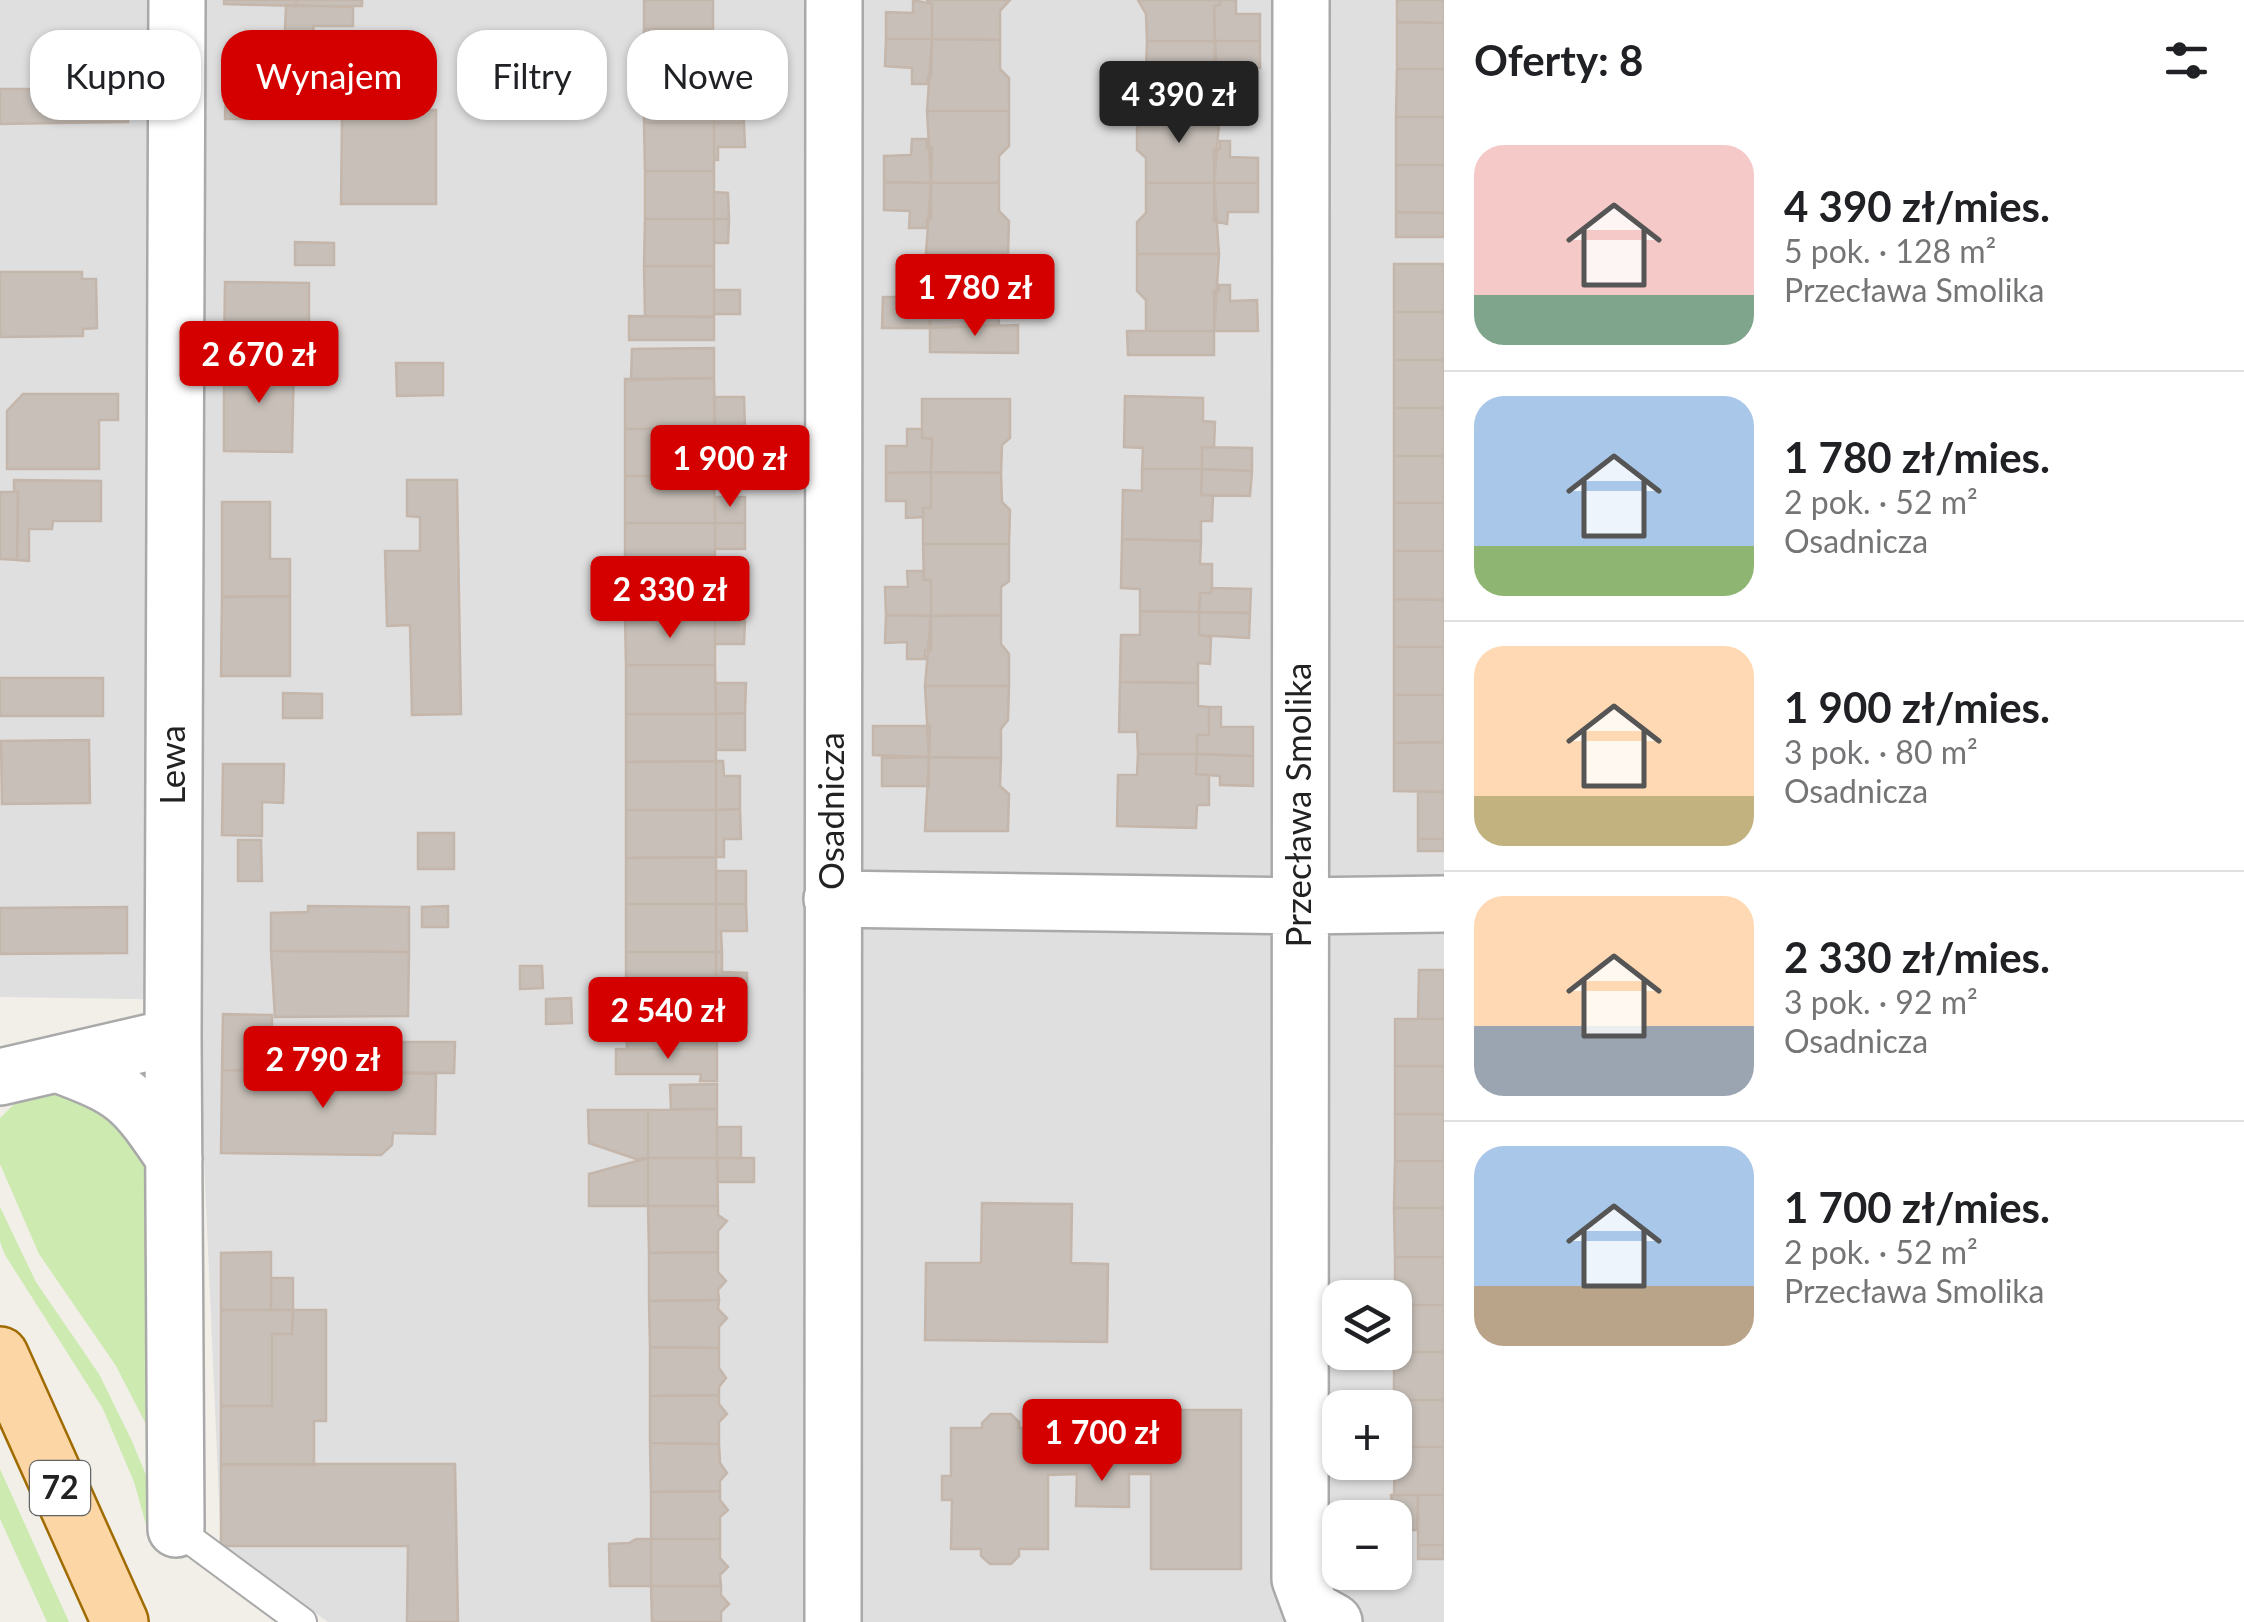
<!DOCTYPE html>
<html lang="pl">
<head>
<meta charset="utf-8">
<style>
	:root { --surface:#fff; --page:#f6f6f6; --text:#202124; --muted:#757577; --line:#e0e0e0; --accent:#d40000 }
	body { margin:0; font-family:Lato,sans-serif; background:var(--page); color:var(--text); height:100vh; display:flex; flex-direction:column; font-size:38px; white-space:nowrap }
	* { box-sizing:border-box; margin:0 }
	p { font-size:32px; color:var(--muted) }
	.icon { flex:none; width:55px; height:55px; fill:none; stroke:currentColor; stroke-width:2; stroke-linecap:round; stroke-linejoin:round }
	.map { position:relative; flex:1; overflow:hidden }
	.side { display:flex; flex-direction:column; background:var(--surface); width:800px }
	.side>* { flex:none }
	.guide { position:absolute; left:30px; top:30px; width:950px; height:90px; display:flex; gap:20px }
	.fabs { position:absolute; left:1322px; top:1280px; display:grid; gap:20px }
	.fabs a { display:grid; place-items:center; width:90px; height:90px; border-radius:20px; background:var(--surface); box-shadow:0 2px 8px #0004; font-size:50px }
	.price { position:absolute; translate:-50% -85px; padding:0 22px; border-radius:10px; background:var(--accent); color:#fff; font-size:32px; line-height:65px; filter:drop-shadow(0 2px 5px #0008) }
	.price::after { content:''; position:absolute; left:50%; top:60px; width:30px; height:22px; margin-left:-15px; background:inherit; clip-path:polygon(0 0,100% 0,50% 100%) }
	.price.selected { background:#222; color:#fff }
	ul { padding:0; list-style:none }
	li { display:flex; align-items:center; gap:30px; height:250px; padding:0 30px }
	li+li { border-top:2px solid var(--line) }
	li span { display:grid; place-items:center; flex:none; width:280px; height:200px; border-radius:30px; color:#555 }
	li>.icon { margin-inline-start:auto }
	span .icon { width:120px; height:120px; fill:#fffc; stroke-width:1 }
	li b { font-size:42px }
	h2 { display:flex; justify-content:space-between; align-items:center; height:120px; padding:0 30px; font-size:42px }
	.pill { padding:0 35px; border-radius:30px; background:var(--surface); box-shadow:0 2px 8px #0004; font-size:35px; line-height:90px }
	.pill.selected { background:var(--accent); color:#fff }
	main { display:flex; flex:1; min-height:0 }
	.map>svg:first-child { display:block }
</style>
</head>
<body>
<main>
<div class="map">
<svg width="1444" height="1622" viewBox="0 0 1444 1622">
	<rect width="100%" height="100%" fill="#f2efe9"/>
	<path fill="#e0dfdf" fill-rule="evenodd" d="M0,0H1444V1622H328L221,1545L197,1000L0,997ZM1340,1298H1395V1352H1340ZM1340,1408H1395V1462H1340ZM1340,1518H1395V1572H1340Z"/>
	<path fill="#cdebb0" d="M54,1089L82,1092L149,1153V1430L116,1366L39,1254L0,1164V1118L13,1105Z
		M0,1207L36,1282L99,1374L131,1439L146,1475L149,1535L134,1482L103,1409L5,1255L0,1242Z
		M0,1469L69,1622H47L0,1519Z"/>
	<path fill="#c7bfb8" stroke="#c4b6ab" stroke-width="2.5" d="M224,0H296V6L224,4Z
		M296,0H362V6H296Z
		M644,0H713V29H644Z
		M913,0L932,4V39H886V12L913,13Z
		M927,0H1010L1000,11V40L932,39V4Z
		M1138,0H1220V5L1214,6L1215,41H1147L1146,14Z
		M1220,0H1236V14H1260V41H1215L1214,6L1220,5Z
		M1397,0H1444V23L1397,22Z
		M286,5L353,7V26H313L314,32L285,31Z
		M1397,22L1444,23V69H1397Z
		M644,29H713L714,76L644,77Z
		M886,39H932L931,77H928L927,84H912V68L885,66Z
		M932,39L1000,40V69L1009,78V111H927Z
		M1147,41H1215L1220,112H1137V79L1146,72Z
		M1215,41H1260V68H1231V84H1220V78L1214,79Z
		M1397,69H1444V117H1396Z
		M714,76V123H644V77Z
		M127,86L128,122L56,123V87Z
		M226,87H350V94H394V110H436V204H341L342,119H225Z
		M0,89H56V123L0,124Z
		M744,99V123H714V100Z
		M927,111H1009V146L999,156V183H931Z
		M1137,112H1220L1214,183H1146V158L1137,150Z
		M1396,117H1444V165H1396Z
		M644,123H714V171H645Z
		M714,123H744L745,147H718V160H714Z
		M912,139H927V148H932L931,183L884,182V156L911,155Z
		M1220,141H1230V157L1258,158V183H1214V149H1220Z
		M1396,165H1444V213L1396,212Z
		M645,171H714V219H645Z
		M884,182L931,183V218L927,219V228H909L910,211L884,210Z
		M931,183H999V211L1009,221L1008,255L926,254Z
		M1146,183H1214L1219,254H1137V222L1146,213Z
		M1214,183H1258V212H1228L1227,224L1214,221Z
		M714,192L728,193L729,219H714Z
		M1396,212L1444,213V237H1396Z
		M645,219H714V266H644Z
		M714,219H729L728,243H714Z
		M295,242L334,243V265H295Z
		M926,254L1008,255V290L998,298L999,325L930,328Z
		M1137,254H1219L1214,331H1146V300L1137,291Z
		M1394,264H1444V312H1394Z
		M644,266H714V317L645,316Z
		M0,272H82V279H96L97,328L83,329V336L0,337Z
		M225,282L309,283V332H293L294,361H224Z
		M908,283H926L927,290L931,289L930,328H882L883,297H909Z
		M1219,285H1230V301L1257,300L1258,331H1214V291H1219Z
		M714,290H740V314H714Z
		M1394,312H1444V360H1394Z
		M629,316L714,317V340H629Z
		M1018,325V353L930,352V328Z
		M1127,331H1214V355H1128Z
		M714,348V378L631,380L632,349Z
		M1394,360H1444V408H1394Z
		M224,361H294L292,452L224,451Z
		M396,363H443V395L397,396Z
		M714,378L715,429H625V379Z
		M23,394H118V420H99V469H7V411Z
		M1125,396L1203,398V421L1215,422L1214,447H1202V469H1142L1143,448L1124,447Z
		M714,397H744L745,428L715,429Z
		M922,399H1010V438L1002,445L1001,473L931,472L932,439L922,438Z
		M1394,408H1444V456H1394Z
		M745,428L744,453H715V429Z
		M625,429H715L714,476H625Z
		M907,429H922V438L932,439L931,472L886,473V446H907Z
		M1202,447L1252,448V471L1202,469Z
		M1394,456H1444V503H1394Z
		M1142,469H1202L1201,495H1213L1212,521H1201V541L1122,539L1123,490L1142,491Z
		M1202,469L1252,471L1250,496L1201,495Z
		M931,472L1001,473L1002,502L1010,510L1009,544H923V508H931Z
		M931,472V508H923V517L906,518V501H886V473Z
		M625,476H714L715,523H625Z
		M14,480L101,481V521H53L52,529H29V561L17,560L18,492H14Z
		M407,480H457L461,714L412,715L410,625L387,626L385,551H420V517L407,516Z
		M0,492H18L17,560L0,559Z
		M715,497H745V523H715Z
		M222,502H270V559H290V596L222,597Z
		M1394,503H1444V551H1394Z
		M625,523H715V571H625Z
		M715,523H745V549H715Z
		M1122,539L1201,541L1200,564H1212V588L1211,593H1200L1199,612L1140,611V589L1121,588Z
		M923,544H1009V581L1001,587V615L931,616V580H924Z
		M1394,551H1444V600L1394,599Z
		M625,571H715V618H625Z
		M907,571H923L924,580H931V616L886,615L885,587H908Z
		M1212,588L1251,589L1250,613L1199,612L1200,593H1211Z
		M290,596V676H221L222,597Z
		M1394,599L1444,600V647H1394Z
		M1140,611L1199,612V635L1211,637L1210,664L1198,663V683L1120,682L1121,635H1140Z
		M1199,612L1250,613L1249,638L1199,635Z
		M886,615L931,616V650H925V659H907V642L885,643Z
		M1001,615V644L1009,654V686H925L931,616Z
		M625,618H715V665H626Z
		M715,618H745L744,644H715Z
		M1394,647H1444V695H1394Z
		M626,665H715L716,714H626Z
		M0,678H103V716H0Z
		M1120,682L1198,683V706L1209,707V735H1197V754H1138L1137,732H1119Z
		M715,683H746L745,713L716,714Z
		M925,686H1009L1008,720L1001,729V758L929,757Z
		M283,693L322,694V718H283Z
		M1394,695H1444V742L1394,743Z
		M1209,707H1221V727H1253V756L1197,754V735H1209Z
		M745,713V750H716V714Z
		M626,714H716V761L626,762Z
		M873,726H930L929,757L873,755Z
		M89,740L90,803L2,804L1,741Z
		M1444,742V792L1394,791V743Z
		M1138,754H1197L1196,774L1209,775V805H1197L1196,828L1117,826L1118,775H1137Z
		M1197,754L1253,756V786L1220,785V776L1196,774Z
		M929,757L1001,758L1000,786L1009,794L1008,831H925Z
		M929,757V786H882V758Z
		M716,761V810H626V762Z
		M716,761H723L724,776H740V809L716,810Z
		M223,764H284L283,803L262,802V836L222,835Z
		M1418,792H1444V839H1418Z
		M740,809L741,839H724V857H716V810Z
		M626,810H716V857L626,858Z
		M418,833H454V869H418Z
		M1418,839H1444V851H1418Z
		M238,840H261L262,881H238Z
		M716,857V904H626V858Z
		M716,871H746V904H716Z
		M626,904H716V952H626Z
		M716,904H746L747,931H721L722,952H716Z
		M308,906L409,907V952L271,951V913L308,912Z
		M448,906V927H422V907Z
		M127,907V953L0,954V908Z
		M271,951L409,952L408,1016L275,1017Z
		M626,952H716V1000H626Z
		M716,952H722V972L747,973V1000H716Z
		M520,966H542L543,988L520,989Z
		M1419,970H1444V1019H1418Z
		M571,998L572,1023L546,1024V999Z
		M626,1000H716L717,1049H627Z
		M716,1000H747V1024H716Z
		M223,1014L272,1015V1032L385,1034V1042H455L454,1073L222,1070Z
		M1395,1019H1444V1066H1395Z
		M616,1049H717V1081H700L701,1074H616Z
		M1395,1066H1444V1114H1395Z
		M222,1070L436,1074L435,1134L393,1133L392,1145L381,1155L221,1153Z
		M717,1084V1109H671L670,1085Z
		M717,1109V1158H648V1110Z
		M588,1110H648V1158L636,1159L589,1143Z
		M1395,1114H1444V1161H1395Z
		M717,1127H741V1158H717Z
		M648,1158H717L718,1206H648Z
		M648,1158V1206H589V1174Z
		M717,1158H754V1182H718Z
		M1395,1161H1444V1208H1394Z
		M982,1203L1072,1204L1071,1263L1108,1264L1107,1342L925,1340L926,1263H981Z
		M648,1206H718V1215L727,1221L718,1231V1252L649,1253Z
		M1394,1208H1444V1257H1395Z
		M271,1252V1310H221V1253Z
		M718,1252V1272L726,1281L718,1290L719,1300L649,1301V1253Z
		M1395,1257H1444V1305H1395Z
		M271,1278H293V1310H271Z
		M719,1300L718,1309L727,1318L719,1327V1348L650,1347L649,1301Z
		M1395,1305H1444V1352H1395Z
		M221,1310H293L292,1334H272V1406H221Z
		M293,1310H326V1421H314V1465L221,1464V1406H272V1334H292Z
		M650,1347L719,1348V1368L726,1378L719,1387V1395L650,1396Z
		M1394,1352H1444V1400H1394Z
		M719,1395V1404L727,1414L719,1422V1444L650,1443V1396Z
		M1394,1400H1444V1447H1395Z
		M1151,1410H1241V1569H1151V1474H1129V1507L1076,1506L1077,1474L1048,1475V1549H1019V1556L1011,1564H990L981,1556V1549H951L952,1500H942V1476H951V1428H982V1423L991,1414H1011L1019,1422V1428H1049V1435H1074V1419L1129,1420V1435H1151Z
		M650,1443L719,1444L720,1463L727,1473L720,1481V1491L651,1492Z
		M1395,1447H1444V1495H1394Z
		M221,1464H455L458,1622H407L408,1546H221Z
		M720,1491V1500L728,1510L720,1517V1539H651V1492Z
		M1391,1495H1418L1417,1530H1395Z
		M1418,1495H1444V1545H1418Z
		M636,1539H651V1586H610L609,1544L629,1543Z
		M651,1539H720V1558L728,1567L720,1575L721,1586H651Z
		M1418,1545H1444V1559H1418Z
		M651,1586H721V1595L729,1604L721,1612V1622H652Z"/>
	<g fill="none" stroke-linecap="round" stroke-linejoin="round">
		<defs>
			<path id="lane" d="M176,1529L302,1622"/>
			<path id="street" d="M1301,0L1300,1579L1311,1609L1334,1622
				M832,899L1299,906L1444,904
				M57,1064C127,1090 132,1096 174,1158
				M0,1077L173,1037
				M176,1529L173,1037L177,0
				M833,1622L834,0"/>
			<path id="primary" d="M0,1355L120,1622"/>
		</defs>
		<use href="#lane" stroke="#a9a9a9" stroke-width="32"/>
		<use href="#street" stroke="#a9a9a9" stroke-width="60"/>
		<use href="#primary" stroke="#a06b00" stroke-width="60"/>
		<use href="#lane" stroke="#fff" stroke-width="28"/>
		<use href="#street" stroke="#fff" stroke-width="55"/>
		<use href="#primary" stroke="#fcd6a4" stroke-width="55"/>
	</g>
	<g text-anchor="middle" stroke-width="8" stroke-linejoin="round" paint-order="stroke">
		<rect fill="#fff" stroke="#646464" stroke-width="2.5" x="30" y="1461" width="60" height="54" rx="8"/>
		<g font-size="32" font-weight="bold" fill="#222">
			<text x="60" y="1499">72</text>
		</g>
		<g font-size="35" fill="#222" stroke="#fff">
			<text transform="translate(173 765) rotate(-90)" y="12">Lewa</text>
			<text transform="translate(1299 805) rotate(-90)" y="12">Przecława Smolika</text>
			<text transform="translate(832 811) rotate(-90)" y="12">Osadnicza</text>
		</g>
	</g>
</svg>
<div class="fabs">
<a><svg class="icon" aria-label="layers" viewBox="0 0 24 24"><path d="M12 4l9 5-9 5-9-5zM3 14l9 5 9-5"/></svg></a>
<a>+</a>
<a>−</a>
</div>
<b class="price selected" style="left:1179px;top:146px">4 390 zł</b>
<b class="price" style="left:975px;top:339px">1 780 zł</b>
<b class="price" style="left:259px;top:406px">2 670 zł</b>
<b class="price" style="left:730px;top:510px">1 900 zł</b>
<b class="price" style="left:670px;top:641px">2 330 zł</b>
<b class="price" style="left:668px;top:1062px">2 540 zł</b>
<b class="price" style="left:323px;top:1111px">2 790 zł</b>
<b class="price" style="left:1102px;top:1484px">1 700 zł</b>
<div class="guide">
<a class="pill">Kupno</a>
<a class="pill selected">Wynajem</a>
<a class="pill">Filtry</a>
<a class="pill">Nowe</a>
</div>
</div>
<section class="side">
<h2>Oferty: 8<svg class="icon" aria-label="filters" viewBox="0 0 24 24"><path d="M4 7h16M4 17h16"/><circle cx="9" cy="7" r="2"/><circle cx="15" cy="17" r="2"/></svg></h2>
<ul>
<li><span style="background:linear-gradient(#f6c9c9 75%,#7fa58c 0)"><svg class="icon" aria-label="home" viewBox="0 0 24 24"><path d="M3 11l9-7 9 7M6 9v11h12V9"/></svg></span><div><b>4 390 zł/mies.</b><p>5 pok. · 128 m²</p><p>Przecława Smolika</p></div></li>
<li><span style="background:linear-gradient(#a9c7e8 75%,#8fb573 0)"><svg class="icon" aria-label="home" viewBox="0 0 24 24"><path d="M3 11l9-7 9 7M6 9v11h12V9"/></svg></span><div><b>1 780 zł/mies.</b><p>2 pok. · 52 m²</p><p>Osadnicza</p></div></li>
<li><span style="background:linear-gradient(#ffd9b3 75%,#c2b280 0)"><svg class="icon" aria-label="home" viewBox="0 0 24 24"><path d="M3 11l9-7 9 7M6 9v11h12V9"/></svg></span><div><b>1 900 zł/mies.</b><p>3 pok. · 80 m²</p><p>Osadnicza</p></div></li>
<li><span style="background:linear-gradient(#ffd9b3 65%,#9aa5b1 0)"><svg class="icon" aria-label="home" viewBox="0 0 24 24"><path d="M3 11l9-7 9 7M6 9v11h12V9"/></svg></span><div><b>2 330 zł/mies.</b><p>3 pok. · 92 m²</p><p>Osadnicza</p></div></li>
<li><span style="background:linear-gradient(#a9c7e8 70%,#b9a48a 0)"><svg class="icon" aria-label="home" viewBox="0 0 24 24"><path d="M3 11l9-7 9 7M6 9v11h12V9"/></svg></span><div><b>1 700 zł/mies.</b><p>2 pok. · 52 m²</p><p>Przecława Smolika</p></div></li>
</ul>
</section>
</main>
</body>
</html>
